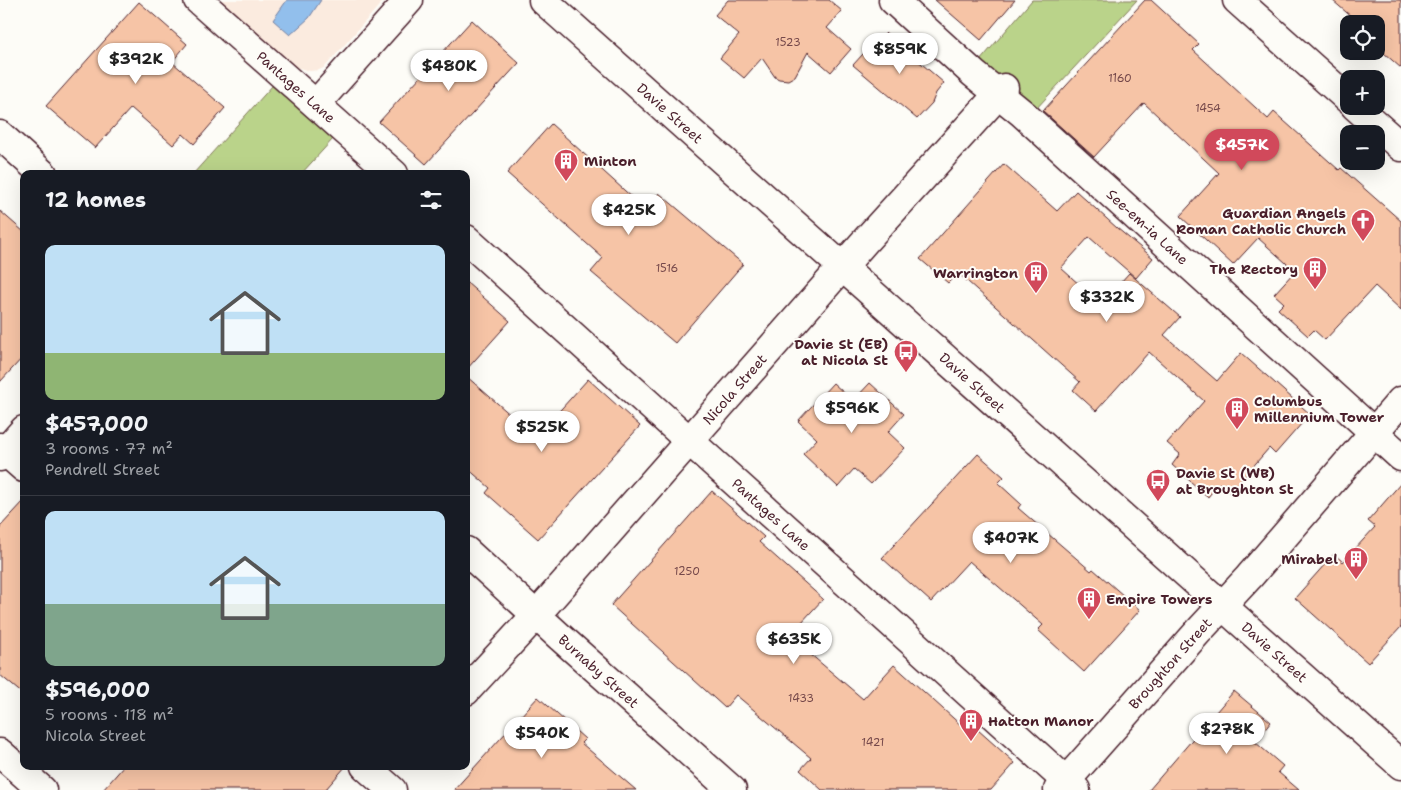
<!DOCTYPE html>
<html lang="en">
<head>
<meta charset="utf-8">
<style>
	:root { --surface:#171b24; --page:#242831; --text:#f1f3f6; --muted:#9ea1a6; --line:#363941; --accent:#d1495b }
	body { margin:0; font-family:"Shantell Sans",sans-serif; background:var(--page); color:var(--text); height:100vh; display:flex; flex-direction:column; font-size:19px; white-space:nowrap }
	* { box-sizing:border-box; margin:0 }
	p { font-size:16px; color:var(--muted) }
	.icon { flex:none; width:28px; height:28px; fill:none; stroke:currentColor; stroke-width:2; stroke-linecap:round; stroke-linejoin:round }
	.map { position:relative; flex:1; overflow:hidden }
	.drawer { position:absolute; left:20px; top:170px; width:450px; height:600px; display:flex; flex-direction:column; background:var(--surface); border-radius:10px; box-shadow:0 5px 20px #0002 }
	.drawer>* { flex:none }
	.fabs { position:absolute; left:1340px; top:15px; display:grid; gap:10px }
	.fabs a { display:grid; place-items:center; width:45px; height:45px; border-radius:10px; background:var(--surface); box-shadow:0 5px 20px #0002; font-size:25px }
	.price { position:absolute; translate:-50% -42px; padding:0 11px; border-radius:18px; background:#fff; color:#222; font-size:16px; line-height:32px; filter:drop-shadow(0 1px 2px #0008) }
	.price::after { content:''; position:absolute; left:50%; top:30px; width:15px; height:11px; margin-left:-8px; background:inherit; clip-path:polygon(0 0,100% 0,50% 100%) }
	.price.active { background:var(--accent); color:#fff }
	ul { padding:0; list-style:none }
	li { display:grid; align-content:center; gap:10px; height:265px; padding:0 25px }
	li+li { border-top:1px solid var(--line) }
	li span { display:grid; place-items:center; height:155px; border-radius:10px; color:#555 }
	li>.icon { margin-inline-start:auto }
	span .icon { width:90px; height:90px; fill:#fffc; stroke-width:1 }
	li b { font-size:21px }
	h2 { display:flex; justify-content:space-between; align-items:center; height:60px; padding:0 25px; font-size:21px }
	.map>svg:first-child { display:block }
</style>
</head>
<body>
<div class="map">
<svg width="1401" height="790" viewBox="0 0 1401 790">
	<rect width="100%" height="100%" fill="#fdfcf7"/>
	<filter id="ink" filterUnits="userSpaceOnUse"><feTurbulence type="fractalNoise" baseFrequency=".02" numOctaves="2"/><feDisplacementMap in="SourceGraphic" scale="10" xChannelSelector="R" yChannelSelector="G"/><feConvolveMatrix kernelMatrix="1 2 1 2 8 2 1 2 1" color-interpolation-filters="sRGB"/></filter>
	<g filter="url(#ink)">
		<path fill="#fbebdf" d="M198,0H384L325,67L319,70L310,71L292,66Z"/>
		<path fill="#bad38a" stroke="#82795a" d="M1032,0H1137L1034,111L979,62Z
			M273,85L333,139L301,174H193Z"/>
		<path fill="#92bfec" stroke="#757f9f" d="M287,0H321L309,18L290,35L273,20Z"/>
		<path fill="#f6c4a6" stroke="#4a1f2b" d="M728,0H829L842,11L827,28L851,49L831,72L808,52L795,76L788,80L779,79L775,77L762,58L744,78L720,58L739,35L715,15Z
			M935,0H1015L981,40Z
			M1145,0H1151L1199,44L1193,50L1268,119L1274,112L1339,170L1341,168L1401,221V310L1375,286L1325,340L1314,330L1308,336L1278,309L1284,303L1274,294L1295,271L1258,238L1233,265L1180,216L1219,173L1144,103L1094,157L1043,111Z
			M1332,0H1401V68L1376,46V24H1360Z
			M139,2L187,44L172,62L225,108L194,144L183,134L173,145L131,108L95,148L46,106Z
			M472,20L519,63L426,164L379,122Z
			M886,33L944,83L936,93L932,103L917,119L853,65L873,43L878,42Z
			M551,124L645,209L659,193L743,264L675,343L591,272L603,258L507,173Z
			M1004,164L1057,211L1076,191L1117,228L1153,258L1136,278L1089,237L1061,268L1101,304L1129,273L1180,317L1164,335L1217,381L1241,353L1310,414L1275,454L1269,448L1230,493L1219,483L1208,497L1172,465L1180,454L1167,443L1204,401L1149,352L1096,411L1073,390L1080,382L958,273L948,283L920,259Z
			M0,211L24,232V356L0,382Z
			M466,282L510,321L466,370Z
			M466,376L536,437L588,379L640,426L538,539L486,493L490,488L466,467Z
			M833,383L853,401L870,383L904,414L888,432L905,448L871,484L854,469L838,487L803,454L817,439L798,421Z
			M978,454L1004,477L998,483L1021,504L1018,508L1091,571L1093,569L1140,610L1084,672L1038,630L1043,625L969,561L931,602L882,558Z
			M1401,483V627L1368,663L1295,598L1334,554L1343,562L1375,527L1368,521Z
			M712,491L764,537L759,542L823,599L789,636L863,699L894,665L963,727L968,721L1015,763L991,790H822L800,770L811,758L736,695L725,708L611,605Z
			M24,501V695L0,675V527Z
			M1234,691L1271,722L1255,742L1283,766L1278,772L1299,790H1149Z
			M538,697L585,739L581,743L636,790H454Z
			M124,766H346L325,790H103Z"/>
		<g fill="none" stroke-linecap="round" stroke-linejoin="round">
			<defs>
				<g id="minor">
					<path id="s1" d="M198,0L394,174"/>
					<path id="s2" d="M893,0L974,74L1022,113L1401,457"/>
					<path d="M1237,0L1349,100"/>
					<path d="M316,104L409,0"/>
					<path d="M1355,106L1401,147"/>
					<path d="M0,135L43,174"/>
					<path id="s3" d="M466,239L1076,790"/>
					<path d="M0,447L24,468"/>
					<path d="M0,457L24,430"/>
					<path id="s4" d="M466,551L559,636L732,790"/>
					<path id="s5" d="M466,691L536,615L866,240L1004,88"/>
					<path d="M0,753L42,790"/>
					<path d="M365,766L392,790"/>
					<path id="s6" d="M1058,790L1197,633L1249,577L1401,401"/>
				</g>
				<g id="major">
					<path id="s7" d="M543,0L1401,765"/>
				</g>
			</defs>
			<use href="#minor" stroke="#4a1f2b" stroke-width="31"/>
			<use href="#major" stroke="#4a1f2b" stroke-width="31"/>
			<use href="#minor" stroke="#fdfcf7" stroke-width="28"/>
			<use href="#major" stroke="#fdfcf7" stroke-width="28"/>
		</g>
	</g>
	<defs>
		<symbol id="building-pin" viewBox="-11 -11 22 30"><path d="M0 17L-7.5 6A9.5 9.5 0 1 1 7.5 6Z" fill="#d1495b" stroke="#fdfcf7"/><path d="M-4-6H4V6H1V3H-1V6H-4ZM-2.5-4.3h1.7v1.8h-1.7ZM.8-4.3h1.7v1.8H.8ZM-2.5-1h1.7V.8h-1.7ZM.8-1h1.7V.8H.8Z" fill="#fff"/></symbol>
		<symbol id="church-pin" viewBox="-11 -11 22 30"><path d="M0 17L-7.5 6A9.5 9.5 0 1 1 7.5 6Z" fill="#d1495b" stroke="#fdfcf7"/><path d="M-1.2-6h2.4v3.5h3.3v2.4h-3.3V6h-2.4V-.1h-3.3v-2.4h3.3Z" fill="#fff"/></symbol>
		<symbol id="bus-pin" viewBox="-11 -11 22 30"><path d="M0 17L-7.5 6A9.5 9.5 0 1 1 7.5 6Z" fill="#d1495b" stroke="#fdfcf7"/><path d="M-5-6H5V4H4V6H2V4H-2V6H-4V4H-5ZM-3.5-4V0h7V-4ZM-3.5 1.2v1.5H-2V1.2ZM2 1.2v1.5H3.5V1.2Z" fill="#fff"/></symbol>
	</defs>
	<g fill-rule="evenodd">
		<use href="#building-pin" x="552" y="147" width="28" height="38"/>
		<use href="#church-pin" x="1349" y="207" width="28" height="38"/>
		<use href="#building-pin" x="1301" y="255" width="28" height="38"/>
		<use href="#building-pin" x="1022" y="259" width="28" height="38"/>
		<use href="#bus-pin" x="892" y="338" width="28" height="38"/>
		<use href="#building-pin" x="1223" y="395" width="28" height="38"/>
		<use href="#bus-pin" x="1144" y="467" width="28" height="38"/>
		<use href="#building-pin" x="1342" y="545" width="28" height="38"/>
		<use href="#building-pin" x="1075" y="585" width="28" height="38"/>
		<use href="#building-pin" x="957" y="707" width="28" height="38"/>
	</g>
	<g text-anchor="middle" stroke-width="4" stroke-linejoin="round" paint-order="stroke">
		<g font-size="11" fill="#75484a">
			<text x="788" y="46">1523</text>
			<text x="1120" y="82">1160</text>
			<text x="1208" y="112">1454</text>
			<text x="667" y="272">1516</text>
			<text x="687" y="575">1250</text>
			<text x="801" y="702">1433</text>
			<text x="873" y="746">1421</text>
		</g>
		<g font-size="14" fill="#4a1f2b" stroke="#fdfcf7">
			<text dy="5" stroke="none"><textPath href="#s1" startOffset="131">Pantages Lane</textPath></text>
			<text dy="5" stroke="none"><textPath href="#s7" startOffset="170">Davie Street</textPath></text>
			<text dy="5" stroke="none"><textPath href="#s2" startOffset="341">See-em-ia Lane</textPath></text>
			<text dy="5" stroke="none"><textPath href="#s7" startOffset="575">Davie Street</textPath></text>
			<text dy="5" stroke="none"><textPath href="#s5" startOffset="404">Nicola Street</textPath></text>
			<text dy="5" stroke="none"><textPath href="#s3" startOffset="411">Pantages Lane</textPath></text>
			<text dy="5" stroke="none"><textPath href="#s7" startOffset="980">Davie Street</textPath></text>
			<text dy="5" stroke="none"><textPath href="#s6" startOffset="169">Broughton Street</textPath></text>
			<text dy="5" stroke="none"><textPath href="#s4" startOffset="179">Burnaby Street</textPath></text>
		</g>
		<g font-size="14" font-weight="bold" fill="#4a1f2b" stroke="#fdfcf7" text-anchor="start">
			<text x="584" y="166">Minton</text>
			<text x="1346" y="218" text-anchor="end">Guardian Angels<tspan x="1346" dy="16">Roman Catholic Church</tspan></text>
			<text x="1298" y="274" text-anchor="end">The Rectory</text>
			<text x="1018" y="278" text-anchor="end">Warrington</text>
			<text x="888" y="349" text-anchor="end">Davie St (EB)<tspan x="888" dy="16">at Nicola St</tspan></text>
			<text x="1254" y="406">Columbus<tspan x="1254" dy="16">Millennium Tower</tspan></text>
			<text x="1176" y="478">Davie St (WB)<tspan x="1176" dy="16">at Broughton St</tspan></text>
			<text x="1338" y="564" text-anchor="end">Mirabel</text>
			<text x="1106" y="604">Empire Towers</text>
			<text x="988" y="726">Hatton Manor</text>
		</g>
	</g>
</svg>
<div class="fabs">
<a><svg class="icon" aria-label="locate" viewBox="0 0 24 24"><circle cx="12" cy="12" r="6"/><path d="M12 2v4M12 18v4M2 12h4M18 12h4"/></svg></a>
<a>+</a>
<a>−</a>
</div>
<b class="price" style="left:900px;top:75px">$859K</b>
<b class="price" style="left:136px;top:85px">$392K</b>
<b class="price" style="left:449px;top:92px">$480K</b>
<b class="price active" style="left:1242px;top:171px">$457K</b>
<b class="price" style="left:629px;top:236px">$425K</b>
<b class="price" style="left:1107px;top:323px">$332K</b>
<b class="price" style="left:852px;top:434px">$596K</b>
<b class="price" style="left:542px;top:453px">$525K</b>
<b class="price" style="left:1011px;top:564px">$407K</b>
<b class="price" style="left:794px;top:665px">$635K</b>
<b class="price" style="left:1227px;top:755px">$278K</b>
<b class="price" style="left:542px;top:759px">$540K</b>
<section class="drawer">
<h2>12 homes<svg class="icon" aria-label="filters" viewBox="0 0 24 24"><path d="M4 7h16M4 17h16"/><circle cx="9" cy="7" r="2"/><circle cx="15" cy="17" r="2"/></svg></h2>
<ul>
<li><span style="background:linear-gradient(#bfe0f5 70%,#8fb573 0)"><svg class="icon" aria-label="home" viewBox="0 0 24 24"><path d="M3 11l9-7 9 7M6 9v11h12V9"/></svg></span><div><b>$457,000</b><p>3 rooms · 77 m²</p><p>Pendrell Street</p></div></li>
<li><span style="background:linear-gradient(#bfe0f5 60%,#7fa58c 0)"><svg class="icon" aria-label="home" viewBox="0 0 24 24"><path d="M3 11l9-7 9 7M6 9v11h12V9"/></svg></span><div><b>$596,000</b><p>5 rooms · 118 m²</p><p>Nicola Street</p></div></li>
</ul>
</section>
</div>
</body>
</html>
